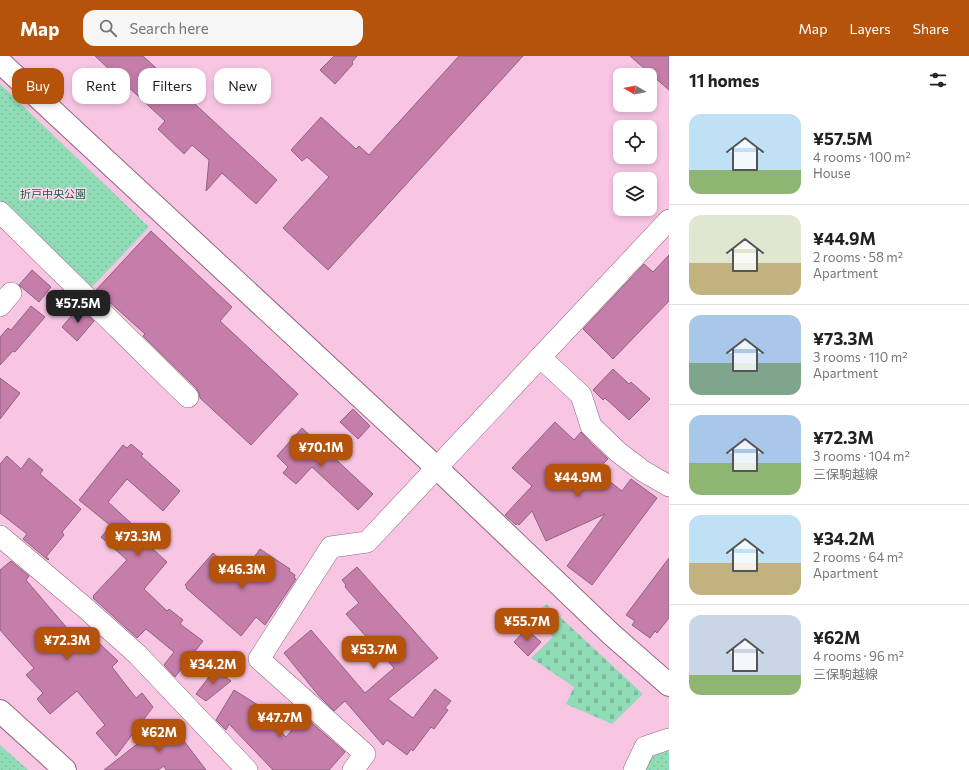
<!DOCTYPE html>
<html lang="en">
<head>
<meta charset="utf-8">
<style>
	:root { --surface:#fff; --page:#f6f6f6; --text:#202124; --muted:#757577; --line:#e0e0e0; --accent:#b45309 }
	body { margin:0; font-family:Commissioner,"Noto Sans JP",sans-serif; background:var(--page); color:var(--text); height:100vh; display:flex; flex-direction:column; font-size:15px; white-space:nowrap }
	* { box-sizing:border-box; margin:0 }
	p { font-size:13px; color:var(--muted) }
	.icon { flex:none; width:22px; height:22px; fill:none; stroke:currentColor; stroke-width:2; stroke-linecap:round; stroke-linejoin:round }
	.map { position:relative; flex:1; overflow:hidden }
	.side { display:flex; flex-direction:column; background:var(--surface); width:300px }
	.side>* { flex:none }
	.top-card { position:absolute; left:12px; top:12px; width:380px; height:36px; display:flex; gap:8px }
	.needle { width:26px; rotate:279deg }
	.tools { position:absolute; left:613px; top:12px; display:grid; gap:8px }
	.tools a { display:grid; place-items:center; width:44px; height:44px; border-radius:8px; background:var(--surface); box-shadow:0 2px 6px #0003; font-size:20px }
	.price { position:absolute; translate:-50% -34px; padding:0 9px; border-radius:8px; background:var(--accent); color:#fff; font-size:13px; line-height:26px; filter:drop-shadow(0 1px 2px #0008) }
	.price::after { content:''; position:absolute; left:50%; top:24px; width:12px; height:9px; margin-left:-6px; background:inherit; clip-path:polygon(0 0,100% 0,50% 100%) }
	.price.selected { background:#222; color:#fff }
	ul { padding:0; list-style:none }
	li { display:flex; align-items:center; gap:12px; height:100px; padding:0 20px }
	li+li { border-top:1px solid var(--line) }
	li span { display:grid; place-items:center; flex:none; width:112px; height:80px; border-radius:12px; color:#555 }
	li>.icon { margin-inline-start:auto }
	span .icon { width:48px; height:48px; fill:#fffc; stroke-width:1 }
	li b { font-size:17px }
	h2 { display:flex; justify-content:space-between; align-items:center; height:48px; padding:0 20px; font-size:17px }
	.pill { padding:0 14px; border-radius:12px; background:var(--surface); box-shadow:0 2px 6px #0003; font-size:14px; line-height:36px }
	.pill.selected { background:var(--accent); color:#fff }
	header { display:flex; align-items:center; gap:24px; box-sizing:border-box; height:56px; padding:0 20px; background:var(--accent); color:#fff }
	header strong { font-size:19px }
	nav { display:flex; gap:22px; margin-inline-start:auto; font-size:14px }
	.search { width:280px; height:36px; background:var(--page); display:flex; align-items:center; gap:10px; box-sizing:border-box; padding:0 14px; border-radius:12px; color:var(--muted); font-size:15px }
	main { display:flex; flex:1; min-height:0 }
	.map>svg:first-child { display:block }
</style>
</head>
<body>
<header>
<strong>Map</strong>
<div class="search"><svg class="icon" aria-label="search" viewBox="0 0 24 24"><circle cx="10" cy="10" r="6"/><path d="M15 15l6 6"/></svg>Search here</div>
<nav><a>Map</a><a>Layers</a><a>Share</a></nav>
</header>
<main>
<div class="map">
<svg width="669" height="714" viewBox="0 0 669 714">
	<defs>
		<pattern id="cemetery-stones" width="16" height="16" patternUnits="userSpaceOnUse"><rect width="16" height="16" fill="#8fdcb7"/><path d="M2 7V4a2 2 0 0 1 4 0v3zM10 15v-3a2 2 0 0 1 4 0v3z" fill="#7dbd9e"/></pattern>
		<pattern id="park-dots" width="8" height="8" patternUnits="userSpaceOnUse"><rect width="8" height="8" fill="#8fdcb7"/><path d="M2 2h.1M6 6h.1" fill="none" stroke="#7dbd9e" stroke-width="1.8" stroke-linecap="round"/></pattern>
	</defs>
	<rect width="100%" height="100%" fill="#f8c6e3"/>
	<path fill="url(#cemetery-stones)" d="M546,548L643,638L612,668L566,648L574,631L531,602L553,581L533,561Z"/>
	<path fill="url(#park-dots)" d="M0,28L149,171L90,233L0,146Z
		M0,689L28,714H0Z
		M669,694V714H644L654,698Z"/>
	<path fill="#c57da9" stroke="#8f637e" d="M95,0H143L277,124L256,148L222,117L206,135L209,104L192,89L184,98L158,73L165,65Z
		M334,0H357L352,6L353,8L335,28L320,14Z
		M459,0H523L328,214L283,172L329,121L307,101L302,105L291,94L321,61L356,93L359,90L369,99Z
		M630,0H669V34Z
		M151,175L232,251L220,265L298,338L251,389L200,342L199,337L196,332L143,280L145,278L96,234Z
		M669,199V245L613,303L583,273L644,208L653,216Z
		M32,214L51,231L39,246L19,229Z
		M31,250L45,261L15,296L13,295L0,309V281L8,272L11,274Z
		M79,251L94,265L77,285L62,271Z
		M613,313L629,328L631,326L650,343L629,364L605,342L603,344L593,334Z
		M0,322L20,337L0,363Z
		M353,353L370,370L358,383L340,366Z
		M555,366L574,384L581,376L592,388L608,403L596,415L622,435L631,423L657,442L592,529L567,510L605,458L546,485L532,455L519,469L517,467L516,469L505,459L532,430L512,412Z
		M302,372L373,438L358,454L312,411L296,428L283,417L288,411L277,400Z
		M131,388L143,398L141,400L180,435L163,455L127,423L108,446L144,479L141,482L167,506L144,533L167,555L169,553L183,564L180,568L203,585L175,621L164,609L174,596L146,573L137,582L93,542L94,541L93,540L127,504L101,481L111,470L79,444L123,389L127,392Z
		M7,400L21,413L29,402L43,414L40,418L81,453L62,476L64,479L46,501L49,503L48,504L23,483L27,478L0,457V408Z
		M260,493L290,513L289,515L295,519L294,522L296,523L265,569L256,561L241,580L186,532L187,531L185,529L213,497L240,521Z
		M669,502V562L657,577L655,575L650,582L632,569L635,565L626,559Z
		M11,505L29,520L26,524L73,579L82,571L118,605L112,611L136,642L142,637L153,651L116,700L96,677L105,669L77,635L50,658L37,643L43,637L26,619L34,612L0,574V514Z
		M357,511L438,602L388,643L413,662L435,633L451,645L445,652L448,654L434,673L431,671L413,695L411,693L407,699L387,684L383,689L345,645L334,655L319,640L284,597L311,574L365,637L394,612L346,558L359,547L345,531L346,529L342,524Z
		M526,573L541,586L528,600L514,586Z
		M215,613L231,625L206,645L196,638Z
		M234,634L266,654L263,657L286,681L304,660L345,696L329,714H273L229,668L226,674L216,664Z
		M168,664L206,714H166L164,710L158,714H104Z"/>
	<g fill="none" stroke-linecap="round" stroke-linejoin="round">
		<defs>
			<path id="street" d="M0,156L188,341
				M0,250L11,237
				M540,301L581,339L591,370L618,396L643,415L669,430
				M0,480L83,550L137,598L247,714
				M353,714L365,698L259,603L331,491L367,486L669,164
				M634,714L645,691L669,683"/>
			<path id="secondary" d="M0,6L437,412L611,578L669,629
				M0,655L65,714"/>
		</defs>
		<use href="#street" stroke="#936781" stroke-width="22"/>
		<use href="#secondary" stroke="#936781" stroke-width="24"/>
		<use href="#street" stroke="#fff" stroke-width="21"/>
		<use href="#secondary" stroke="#fff" stroke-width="22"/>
	</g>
	<g text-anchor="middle" stroke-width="3" stroke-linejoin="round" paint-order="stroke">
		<g font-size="11" fill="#1b5f44" stroke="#ffd7ee">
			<text x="53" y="142">折戸中央公園</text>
		</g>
	</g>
</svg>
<div class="tools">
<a><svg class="needle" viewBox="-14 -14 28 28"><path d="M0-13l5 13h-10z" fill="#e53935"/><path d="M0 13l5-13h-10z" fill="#757577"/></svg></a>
<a><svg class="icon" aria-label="locate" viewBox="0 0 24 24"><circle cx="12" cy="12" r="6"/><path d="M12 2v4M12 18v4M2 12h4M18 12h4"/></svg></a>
<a><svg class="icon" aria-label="layers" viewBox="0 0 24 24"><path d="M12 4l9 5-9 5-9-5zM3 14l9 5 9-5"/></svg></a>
</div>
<b class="price selected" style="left:78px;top:268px">¥57.5M</b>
<b class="price" style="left:321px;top:412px">¥70.1M</b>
<b class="price" style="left:578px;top:442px">¥44.9M</b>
<b class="price" style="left:138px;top:501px">¥73.3M</b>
<b class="price" style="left:242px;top:534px">¥46.3M</b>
<b class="price" style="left:527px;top:586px">¥55.7M</b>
<b class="price" style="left:67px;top:605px">¥72.3M</b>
<b class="price" style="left:374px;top:614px">¥53.7M</b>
<b class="price" style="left:213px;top:629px">¥34.2M</b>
<b class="price" style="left:280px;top:682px">¥47.7M</b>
<b class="price" style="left:159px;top:697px">¥62M</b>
<div class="top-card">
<a class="pill selected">Buy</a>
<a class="pill">Rent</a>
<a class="pill">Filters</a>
<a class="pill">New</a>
</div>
</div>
<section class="side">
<h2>11 homes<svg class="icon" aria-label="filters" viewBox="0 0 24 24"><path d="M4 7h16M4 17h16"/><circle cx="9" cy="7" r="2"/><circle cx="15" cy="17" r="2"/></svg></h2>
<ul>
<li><span style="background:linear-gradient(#bfe0f5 70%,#8fb573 0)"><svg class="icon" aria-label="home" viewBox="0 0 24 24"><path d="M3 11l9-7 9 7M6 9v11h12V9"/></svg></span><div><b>¥57.5M</b><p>4 rooms · 100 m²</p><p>House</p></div></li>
<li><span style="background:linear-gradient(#dfe7d0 60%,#c2b280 0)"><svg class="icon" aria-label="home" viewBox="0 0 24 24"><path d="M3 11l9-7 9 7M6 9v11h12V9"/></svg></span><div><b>¥44.9M</b><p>2 rooms · 58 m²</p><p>Apartment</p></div></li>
<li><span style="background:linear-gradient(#a9c7e8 60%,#7fa58c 0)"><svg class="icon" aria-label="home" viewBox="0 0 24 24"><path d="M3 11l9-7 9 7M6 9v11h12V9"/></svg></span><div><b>¥73.3M</b><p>3 rooms · 110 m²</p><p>Apartment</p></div></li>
<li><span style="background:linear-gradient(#a9c7e8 60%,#8fb573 0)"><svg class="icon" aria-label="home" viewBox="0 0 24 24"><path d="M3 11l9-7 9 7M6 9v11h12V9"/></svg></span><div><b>¥72.3M</b><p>3 rooms · 104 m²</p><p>三保駒越線</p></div></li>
<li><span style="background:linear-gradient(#bfe0f5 60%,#c2b280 0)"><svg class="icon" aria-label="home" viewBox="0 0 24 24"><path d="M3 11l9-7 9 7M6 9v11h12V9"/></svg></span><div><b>¥34.2M</b><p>2 rooms · 64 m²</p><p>Apartment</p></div></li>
<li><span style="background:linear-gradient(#c9d6e8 75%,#8fb573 0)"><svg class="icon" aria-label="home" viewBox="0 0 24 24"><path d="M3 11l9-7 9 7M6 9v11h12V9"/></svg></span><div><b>¥62M</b><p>4 rooms · 96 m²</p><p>三保駒越線</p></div></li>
</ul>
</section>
</main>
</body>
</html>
